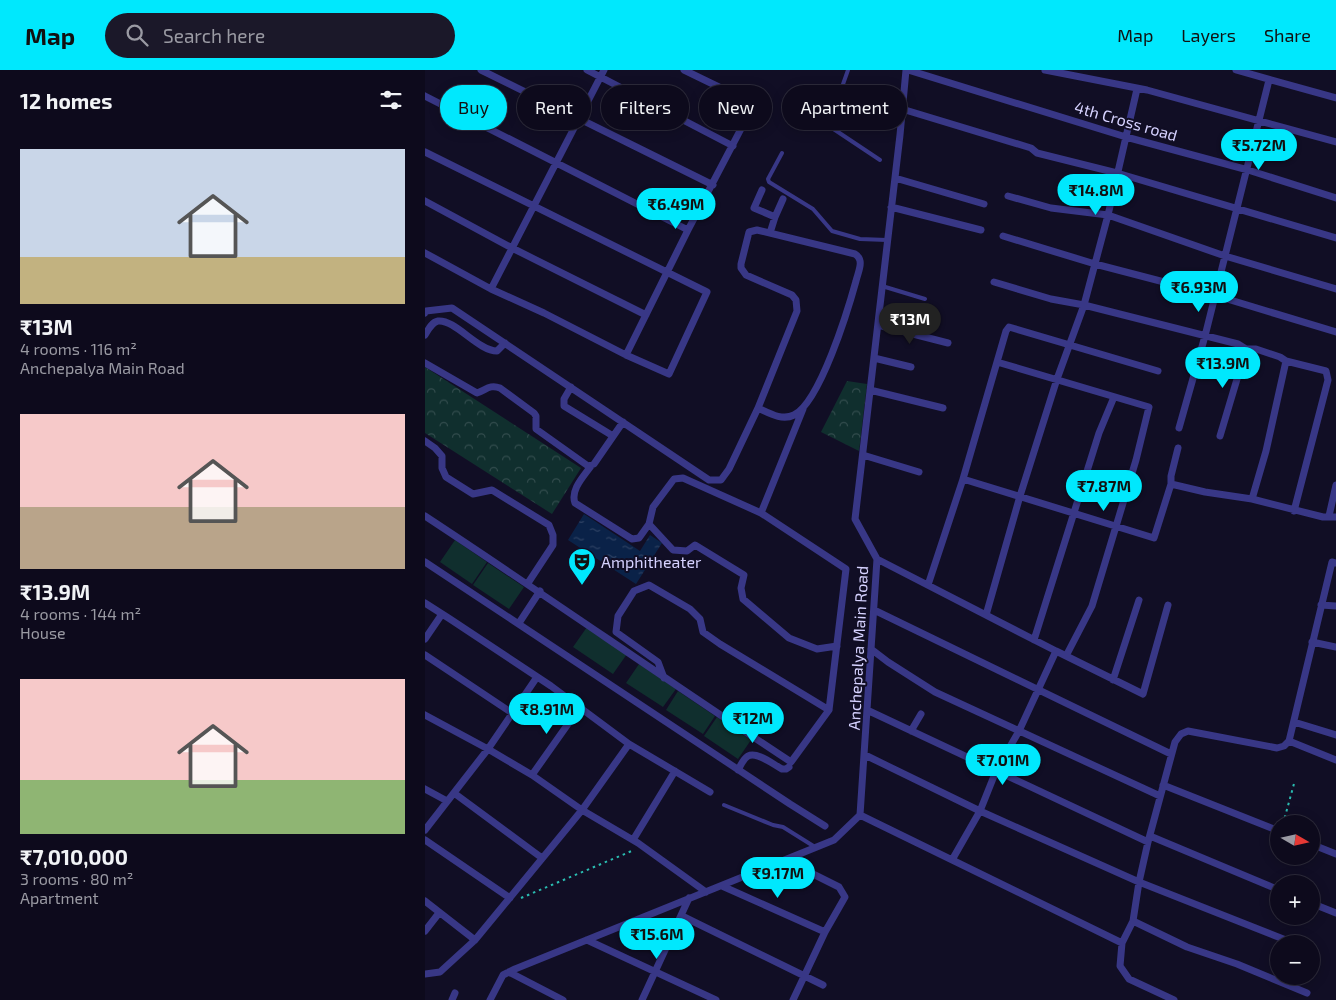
<!DOCTYPE html>
<html lang="en">
<head>
<meta charset="utf-8">
<style>
	:root { --surface:#0d0a1c; --page:#1b1829; --text:#f1f3f6; --muted:#9a9aa3; --line:#2d2b3b; --accent:#00e8fd }
	body { margin:0; font-family:"Exo 2",sans-serif; background:var(--page); color:var(--text); height:100vh; display:flex; flex-direction:column; font-size:19px; white-space:nowrap }
	* { box-sizing:border-box; margin:0 }
	p { font-size:16px; color:var(--muted) }
	.icon { flex:none; width:28px; height:28px; fill:none; stroke:currentColor; stroke-width:2; stroke-linecap:round; stroke-linejoin:round }
	.map { position:relative; flex:1; overflow:hidden }
	.details { display:flex; flex-direction:column; background:var(--surface); width:425px }
	.details>* { flex:none }
	.guide { position:absolute; left:15px; top:15px; width:475px; height:45px; display:flex; gap:10px }
	.needle { width:32px; rotate:99deg }
	.tools { position:absolute; left:845px; top:745px; display:grid; gap:10px }
	.tools a { display:grid; place-items:center; width:50px; height:50px; border-radius:50%; background:var(--surface); box-shadow:0 2px 12px #0003,0 0 0 1px var(--line); font-size:25px }
	.price { position:absolute; translate:-50% -42px; padding:0 11px; border-radius:18px; background:var(--accent); color:#111; font-size:16px; line-height:32px; filter:drop-shadow(0 1px 2px #0008) }
	.price::after { content:''; position:absolute; left:50%; top:30px; width:15px; height:11px; margin-left:-8px; background:inherit; clip-path:polygon(0 0,100% 0,50% 100%) }
	.price.current { background:#222; color:#fff }
	ul { padding:0; list-style:none }
	li { display:grid; align-content:center; gap:10px; height:265px; padding:0 20px }
	li span { display:grid; place-items:center; height:155px; border-radius:0px; color:#555 }
	li>.icon { margin-inline-start:auto }
	span .icon { width:90px; height:90px; fill:#fffc; stroke-width:1 }
	li b { font-size:21px }
	h2 { display:flex; justify-content:space-between; align-items:center; height:60px; padding:0 20px; font-size:21px }
	.tag { padding:0 18px; border-radius:22px; background:var(--surface); box-shadow:0 2px 12px #0003,0 0 0 1px var(--line); font-size:18px; line-height:45px }
	.tag.current { background:var(--accent); color:#111 }
	header { display:flex; align-items:center; gap:30px; box-sizing:border-box; height:70px; padding:0 25px; background:var(--accent); color:#111 }
	header strong { font-size:24px }
	nav { display:flex; gap:28px; margin-inline-start:auto; font-size:18px }
	.search { width:350px; height:45px; background:var(--page); display:flex; align-items:center; gap:12px; box-sizing:border-box; padding:0 18px; border-radius:28px; color:var(--muted); font-size:19px }
	main { display:flex; flex:1; min-height:0 }
	.map>svg:first-child { display:block }
</style>
</head>
<body>
<header>
<strong>Map</strong>
<div class="search"><svg class="icon" aria-label="search" viewBox="0 0 24 24"><circle cx="10" cy="10" r="6"/><path d="M15 15l6 6"/></svg>Search here</div>
<nav><a>Map</a><a>Layers</a><a>Share</a></nav>
</header>
<main>
<section class="details">
<h2>12 homes<svg class="icon" aria-label="filters" viewBox="0 0 24 24"><path d="M4 7h16M4 17h16"/><circle cx="9" cy="7" r="2"/><circle cx="15" cy="17" r="2"/></svg></h2>
<ul>
<li><span style="background:linear-gradient(#c9d6e8 70%,#c2b280 0)"><svg class="icon" aria-label="home" viewBox="0 0 24 24"><path d="M3 11l9-7 9 7M6 9v11h12V9"/></svg></span><div><b>₹13M</b><p>4 rooms · 116 m²</p><p>Anchepalya Main Road</p></div></li>
<li><span style="background:linear-gradient(#f6c9c9 60%,#b9a48a 0)"><svg class="icon" aria-label="home" viewBox="0 0 24 24"><path d="M3 11l9-7 9 7M6 9v11h12V9"/></svg></span><div><b>₹13.9M</b><p>4 rooms · 144 m²</p><p>House</p></div></li>
<li><span style="background:linear-gradient(#f6c9c9 65%,#8fb573 0)"><svg class="icon" aria-label="home" viewBox="0 0 24 24"><path d="M3 11l9-7 9 7M6 9v11h12V9"/></svg></span><div><b>₹7,010,000</b><p>3 rooms · 80 m²</p><p>Apartment</p></div></li>
</ul>
</section>
<div class="map">
<svg width="911" height="930" viewBox="0 0 911 930">
	<defs>
		<pattern id="forest-crowns" width="20" height="18" patternUnits="userSpaceOnUse" patternTransform="scale(1.25)"><rect width="20" height="18" fill="#102f2e"/><path d="M2 6a3 3 0 1 1 6 0M12 15a3 3 0 1 1 6 0" fill="none" stroke="#324c4d"/></pattern>
		<pattern id="water-ripples" width="26" height="14" patternUnits="userSpaceOnUse" patternTransform="scale(1.25)"><rect width="26" height="14" fill="#0a2248"/><path d="M2 4q2-2 4 0t4 0M15 11q2-2 4 0t4 0" fill="none" stroke="#2d4163"/></pattern>
	</defs>
	<rect width="100%" height="100%" fill="#110e25"/>
	<path fill="#102f2e" d="M30,470L62,492L47,514L15,492Z
		M63,493L99,517L84,539L48,515Z
		M162,557L202,584L188,604L148,577Z
		M214,594L251,619L238,637L201,613Z
		M253,621L290,646L278,664L241,640Z
		M292,647L326,670L313,689L279,666Z"/>
	<path fill="url(#forest-crowns)" d="M0,297L156,398L127,444L0,363Z
		M422,311L442,314L434,381L396,362Z"/>
	<path fill="url(#water-ripples)" d="M159,444L215,481L225,465L237,473L211,514L143,470Z"/>
	<g fill="none" stroke-linecap="round" stroke-linejoin="round">
		<path stroke="#2abbb0" stroke-width="2" stroke-dasharray="2.5 4" stroke-linecap="butt" d="M858,754L870,710
			M96,828L209,780"/>
		<path stroke="#383786" stroke-width="4" d="M423,0L405,51L407,58L455,90
			M357,83L343,109L344,112L388,139L407,161L435,169L462,170
			M457,216L500,229
			M299,735L348,755L358,757L390,777"/>
		<path stroke="#383786" stroke-width="7" d="M56,0L288,115
			M162,0L308,76
			M483,0L701,67L823,100L911,128
			M620,0L722,20L911,72
			M811,0L911,28
			M0,26L263,160
			M477,39L606,78L612,83L692,103L911,168
			M0,82L282,222L244,304L201,285L119,243L66,219L0,183
			M470,108L559,134
			M337,120L329,138L350,147L358,129
			M583,126L626,138L683,145L800,186L911,219
			M0,131L87,178L221,245
			M466,137L556,160
			M345,163L350,147
			M578,166L670,194L789,225L911,262
			M569,212L626,229L659,235L813,274L821,279H831L855,287L861,291L901,301L903,310L869,441
			M66,219L179,0
			M0,243L1,241L27,238L284,410H296L304,399L333,338C344,343 357,351 369,345C395,332 423,240 431,211C433,202 440,190 430,184L332,160L324,162L316,194V198L321,205L367,225L371,230L372,241L333,338
			M453,255L523,273
			M0,265C3,260 7,252 13,251C30,249 53,281 72,281L80,273
			M201,285L263,160L329,34L259,0
			M449,288L486,297
			M572,292L724,337L711,390L667,536L641,586
			M0,293L52,323C61,320 65,314 75,318L109,343L111,346V359L163,396L169,394L198,352
			M146,317L139,329V336L188,366
			M445,320L518,338
			M754,358L780,266L844,10
			M795,366L821,279
			M0,371L10,378L17,386V398L21,407L48,424L67,420L124,455L128,465V475L103,513
			M438,385L494,402
			M166,396C159,406 145,420 150,433L207,469L214,468L224,454
			M538,409L581,261L584,257L733,301
			M746,414V406L753,378
			M827,429L841,381L861,291
			M336,443L378,339
			M0,446C123,527 243,611 366,692L404,640L421,499L336,443L258,408L249,409L228,437L224,454L248,480L262,481L270,475L319,505L316,518L318,529L364,568L392,579L412,576
			M904,446L911,415
			M452,489L631,581L594,661L571,701L555,741L527,790
			M0,492L365,734L400,756
			M503,515L538,409L729,468L746,414L780,422L827,429L898,447H911
			M0,533L25,549L126,616L204,674L285,722
			M896,535L911,536
			M449,540L746,684
			M561,545L595,426L632,309L659,235L683,145L712,19
			M94,553L115,521
			M0,569L17,544
			M609,570L674,363L689,327
			M887,572L911,577
			M446,579L463,592L510,622L735,726
			M631,581L718,624L743,535
			M0,585L87,643
			M239,608L233,592L191,562L193,546L209,521L224,515L265,539L275,549L278,562L295,574L404,640
			M688,610L714,530
			M442,640L723,772
			M0,645L63,679L107,705L157,740L213,773L281,822
			M869,652L911,665
			M486,661L496,644
			M864,671L911,690
			M440,685L555,741L714,812L871,874
			M313,700C316,695 318,689 323,686C332,681 349,695 357,699H361L364,697
			M107,705L155,637
			M738,715L854,761
			M0,719L22,731
			M29,723L117,788
			M435,745L452,489L430,449L475,65L481,0
			M435,745L697,873
			M0,760L63,679L112,607
			M725,766L854,820
			M0,770L85,828
			M208,770L250,701
			M886,774L911,784
			M360,790L414,817L420,827L400,862L368,930
			M297,816L400,862
			M0,831L50,870
			M886,833L911,843
			M257,846L398,915
			M708,851L762,877L812,894L882,923
			M0,861L14,843
			M162,870L291,930
			M886,880L889,881
			M84,902L138,930
			M0,904L15,902L50,870L157,740L204,674
			M27,930L30,923
			M65,930L78,905L90,899L409,770L435,745
			M217,930L264,828
			M749,930L704,909L695,896L697,873L708,851L714,812L723,772L750,672L756,664L763,661L852,678L859,676L864,671L907,492L911,493"/>
	</g>
	<defs>
		<symbol id="theatre-pin" viewBox="-11 -11 22 30"><path d="M0 17L-7.5 6A9.5 9.5 0 1 1 7.5 6Z" fill="#00e8fd" stroke="#110e25"/><path d="M-5-5.5Q0-4 5-5.5V0Q5 5 0 6Q-5 5-5 0ZM-3.3-2.5H-1v1.5H-3.3ZM1-2.5H3.3v1.5H1ZM-2.8 1Q0 5.5 2.8 1Z" fill="#111"/></symbol>
	</defs>
	<g fill-rule="evenodd">
		<use href="#theatre-pin" x="141" y="476" width="32" height="43"/>
	</g>
	<g text-anchor="middle" stroke-width="4" stroke-linejoin="round" paint-order="stroke">
		<g font-size="16" fill="#d6d2ff" stroke="#110e25">
			<text transform="translate(701 51) rotate(16)" y="6">4th Cross road</text>
			<text transform="translate(433 578) rotate(-87)" y="6">Anchepalya Main Road</text>
		</g>
		<g font-size="16" fill="#d6d2ff" stroke="#110e25" text-anchor="start">
			<text x="176" y="498">Amphitheater</text>
		</g>
	</g>
</svg>
<div class="tools">
<a><svg class="needle" viewBox="-14 -14 28 28"><path d="M0-13l5 13h-10z" fill="#e53935"/><path d="M0 13l5-13h-10z" fill="#9a9aa3"/></svg></a>
<a>+</a>
<a>−</a>
</div>
<b class="price" style="left:834px;top:101px">₹5.72M</b>
<b class="price" style="left:671px;top:146px">₹14.8M</b>
<b class="price" style="left:251px;top:160px">₹6.49M</b>
<b class="price" style="left:774px;top:243px">₹6.93M</b>
<b class="price current" style="left:485px;top:275px">₹13M</b>
<b class="price" style="left:798px;top:319px">₹13.9M</b>
<b class="price" style="left:679px;top:442px">₹7.87M</b>
<b class="price" style="left:122px;top:665px">₹8.91M</b>
<b class="price" style="left:328px;top:674px">₹12M</b>
<b class="price" style="left:578px;top:716px">₹7.01M</b>
<b class="price" style="left:353px;top:829px">₹9.17M</b>
<b class="price" style="left:232px;top:890px">₹15.6M</b>
<div class="guide">
<a class="tag current">Buy</a>
<a class="tag">Rent</a>
<a class="tag">Filters</a>
<a class="tag">New</a>
<a class="tag">Apartment</a>
</div>
</div>
</main>
</body>
</html>
